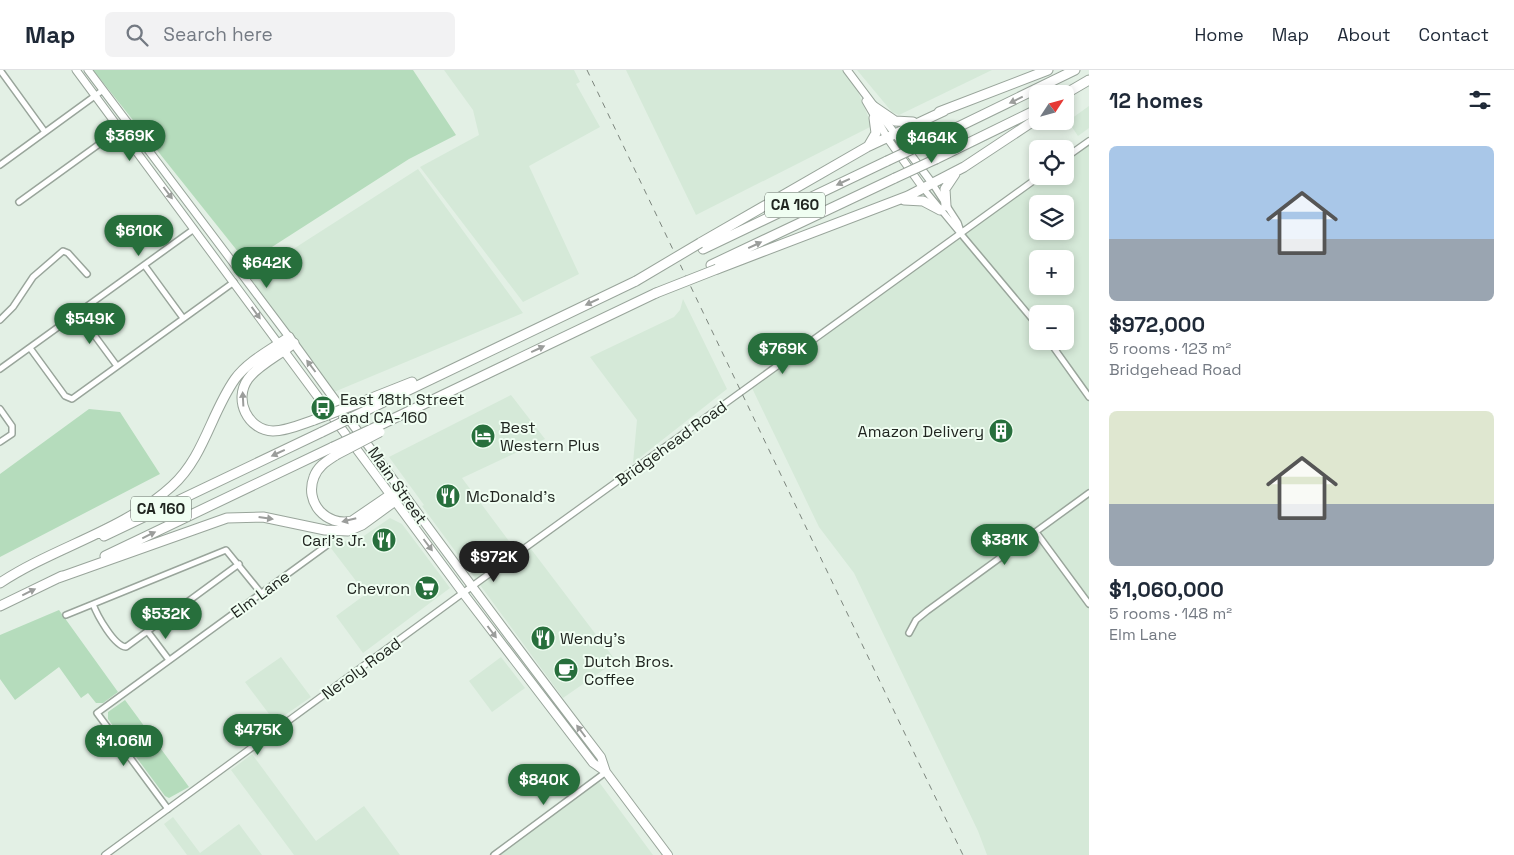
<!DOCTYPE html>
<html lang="en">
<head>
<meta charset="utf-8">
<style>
	:root { --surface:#fff; --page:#f2f2f3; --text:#1f2937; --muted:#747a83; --line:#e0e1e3; --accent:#276f3c }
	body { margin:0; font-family:"Space Grotesk",sans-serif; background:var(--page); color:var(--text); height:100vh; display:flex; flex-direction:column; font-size:19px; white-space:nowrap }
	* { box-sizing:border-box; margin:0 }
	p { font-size:16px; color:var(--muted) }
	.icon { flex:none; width:28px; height:28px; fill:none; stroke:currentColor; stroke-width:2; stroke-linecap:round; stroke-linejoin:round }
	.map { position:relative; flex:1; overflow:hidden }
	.panel { display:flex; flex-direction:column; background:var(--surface); width:425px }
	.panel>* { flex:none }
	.needle { width:32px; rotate:54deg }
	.controls { position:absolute; left:1029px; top:15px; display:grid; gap:10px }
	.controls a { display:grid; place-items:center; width:45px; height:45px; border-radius:8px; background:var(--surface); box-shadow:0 2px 8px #0003; font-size:25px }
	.price { position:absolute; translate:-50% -42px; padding:0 11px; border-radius:18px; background:var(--accent); color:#fff; font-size:16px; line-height:32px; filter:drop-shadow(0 1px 2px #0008) }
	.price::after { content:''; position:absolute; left:50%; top:30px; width:15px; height:11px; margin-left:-8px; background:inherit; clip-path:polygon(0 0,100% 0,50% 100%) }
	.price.on { background:#222; color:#fff }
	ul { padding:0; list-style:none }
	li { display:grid; align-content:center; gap:10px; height:265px; padding:0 20px }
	li span { display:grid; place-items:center; height:155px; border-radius:8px; color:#555 }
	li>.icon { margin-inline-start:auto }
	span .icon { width:90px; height:90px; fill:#fffc; stroke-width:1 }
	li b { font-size:21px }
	h2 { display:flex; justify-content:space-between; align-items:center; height:60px; padding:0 20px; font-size:21px }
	header { display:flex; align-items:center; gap:30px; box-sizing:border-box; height:70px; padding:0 25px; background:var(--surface); border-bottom:1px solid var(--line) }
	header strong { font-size:24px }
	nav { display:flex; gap:28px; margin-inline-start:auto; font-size:18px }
	.search { width:350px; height:45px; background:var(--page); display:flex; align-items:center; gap:12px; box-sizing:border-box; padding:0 18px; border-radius:8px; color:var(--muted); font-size:19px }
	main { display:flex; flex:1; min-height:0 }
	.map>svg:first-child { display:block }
</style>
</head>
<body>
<header>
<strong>Map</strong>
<div class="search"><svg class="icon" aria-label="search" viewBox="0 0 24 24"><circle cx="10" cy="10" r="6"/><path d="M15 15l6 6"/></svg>Search here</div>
<nav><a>Home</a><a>Map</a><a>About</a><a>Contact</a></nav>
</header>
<main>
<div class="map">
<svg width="1089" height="785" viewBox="0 0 1089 785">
	<rect width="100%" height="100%" fill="#e3f0e5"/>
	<path fill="#d5e9d8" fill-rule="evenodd" d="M444,0H574L580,12L576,14L600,57L529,96L579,204L523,232L420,97L479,65L473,40Z
		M626,0H843L857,19L872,56L696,145Z
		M857,0H992L899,45L892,42Z
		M1089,36V58L1078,66L1068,51Z
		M1089,75V785H987L978,761L854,503L819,457L752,318L1045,106H1065V92ZM1038,134H1065V161H1038ZM1038,189H1065V216H1038ZM1038,244H1065V271H1038Z
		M418,99L523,243L334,322L248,208Z
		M683,229L727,319L633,393L637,350L590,287L674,247L680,240Z
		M511,325L545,369L462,408L520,486L531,479L616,591L563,628L422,436L424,435L389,387Z
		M390,448L402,454L450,518L363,583L336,546L366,524L327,473L331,470L355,472Z
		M281,587L311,627L275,652L245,612Z
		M501,587L525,618L492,642L469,611Z
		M252,684L316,771L364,736L400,785H294L231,700Z
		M599,712L653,785H499Z
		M173,747L200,783L239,754L262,785H187L164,754Z"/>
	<path fill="#b5dcbc" d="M93,0H413L456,65L409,89L247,193Z
		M89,339L120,342L160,404L0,487V404Z
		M59,540L118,622L103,633H96L88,623L81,628L59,597L15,630L0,609V565Z
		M125,630L189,717L169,728L165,726L108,649V642Z"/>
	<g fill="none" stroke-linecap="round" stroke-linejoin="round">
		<defs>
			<path id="minor" d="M0,0L45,62
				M0,95L103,20
				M19,132L120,59
				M961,164L1038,256
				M145,196L183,248
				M78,243L117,296
				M0,250L13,237L33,207L63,181L68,183L87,204
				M1049,271L1089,327
				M30,278L65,326L72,329L234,212
				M0,299L194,159
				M0,339L12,356V364L0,372
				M1036,462L1089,534
				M93,534C97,545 114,576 126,577L239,494
				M66,545L226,480L261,523
				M148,562L169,590
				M909,563L916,550L927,541L1089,423
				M168,739L97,643L326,476
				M494,785L606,702"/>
			<path id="tertiary" d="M1065,88L1089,71
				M932,113L958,153L961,162
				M923,118L961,164
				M105,785L482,509L1040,106"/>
			<path id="secondary" d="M76,0L281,277
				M88,0L289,267
				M847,0L932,113
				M866,31L888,69L923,118"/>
			<path id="primary" d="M290,268C392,409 495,549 601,687L606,702L668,785
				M284,281L463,523L593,693L606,702"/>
			<path id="motorway" d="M1065,24L1089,10
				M873,36L895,51L913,52
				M939,42L1048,0
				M869,75L876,63L874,48
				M921,75L1075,0
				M936,89L1038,39
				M904,130L923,131L940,140
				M946,136L945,119L955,104
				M700,173L867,77L944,41
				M703,179L887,91
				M711,195L895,108
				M717,199L908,126L964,97L1038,48
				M294,273C280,285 258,295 248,309C233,330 248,360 273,361C287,361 302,354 314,350
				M359,333L412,312
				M365,341L636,211
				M376,357L656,223
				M336,385C327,391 318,396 314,407C304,432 326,457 352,451L390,425L403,420
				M104,466L322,362
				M105,486L333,377
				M58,508L227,448L263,447L325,460L348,461L362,455L395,431L403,420
				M0,513C54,477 123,461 172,416C204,387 211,343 235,309C248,291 272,279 289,267
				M0,536L62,506"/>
		</defs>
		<use href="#minor" stroke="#99a59b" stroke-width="8"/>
		<use href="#tertiary" stroke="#99a59b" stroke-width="8"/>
		<use href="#secondary" stroke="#99a59b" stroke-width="9"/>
		<use href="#primary" stroke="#99a59b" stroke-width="10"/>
		<use href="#motorway" stroke="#99a59b" stroke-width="11"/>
		<use href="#minor" stroke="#fff" stroke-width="5"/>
		<use href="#tertiary" stroke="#fff" stroke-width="5.5"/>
		<use href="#secondary" stroke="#fff" stroke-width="7"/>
		<use href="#primary" stroke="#fff" stroke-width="8"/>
		<use href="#motorway" stroke="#fff" stroke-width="9"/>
		<path stroke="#7c857d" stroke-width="1" stroke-dasharray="6 6" stroke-linecap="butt" d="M587,0L963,785"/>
		<defs>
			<path id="motorway-bridge" d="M887,91L921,75
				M895,108L936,89
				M636,211L700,173
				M656,223L717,199
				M314,350L359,333
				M322,362L365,341
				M333,377L376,357
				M336,385L380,362"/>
		</defs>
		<use href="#motorway-bridge" stroke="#99a59b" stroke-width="11" stroke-linecap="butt"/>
		<use href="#motorway-bridge" stroke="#fff" stroke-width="9"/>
	</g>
	<defs><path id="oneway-solid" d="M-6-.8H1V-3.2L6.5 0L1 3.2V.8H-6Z" transform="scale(1.25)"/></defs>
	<g fill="#9b9d9b">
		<use href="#oneway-solid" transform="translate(1016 30) rotate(154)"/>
		<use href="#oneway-solid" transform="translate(843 112) rotate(155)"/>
		<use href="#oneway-solid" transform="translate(168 123) rotate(53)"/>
		<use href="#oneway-solid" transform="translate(755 175) rotate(-25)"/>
		<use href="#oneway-solid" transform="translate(592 232) rotate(155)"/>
		<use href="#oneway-solid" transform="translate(256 243) rotate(54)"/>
		<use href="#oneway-solid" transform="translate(538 279) rotate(-25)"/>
		<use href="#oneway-solid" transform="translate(311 296) rotate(-127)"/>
		<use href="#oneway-solid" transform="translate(243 329) rotate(-93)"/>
		<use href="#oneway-solid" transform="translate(278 383) rotate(155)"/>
		<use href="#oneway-solid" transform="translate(266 448) rotate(8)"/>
		<use href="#oneway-solid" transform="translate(349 450) rotate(166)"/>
		<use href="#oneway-solid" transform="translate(149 465) rotate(-26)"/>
		<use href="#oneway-solid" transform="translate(428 475) rotate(53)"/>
		<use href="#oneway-solid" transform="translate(29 522) rotate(-26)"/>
		<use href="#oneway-solid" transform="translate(492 562) rotate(53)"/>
		<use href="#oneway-solid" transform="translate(581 661) rotate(-127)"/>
	</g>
	<defs>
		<symbol id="bus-disc" viewBox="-11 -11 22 22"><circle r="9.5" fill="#276f3c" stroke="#f0fef2"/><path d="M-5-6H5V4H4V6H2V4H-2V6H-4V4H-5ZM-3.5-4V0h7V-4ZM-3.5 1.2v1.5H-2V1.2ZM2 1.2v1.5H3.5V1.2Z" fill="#fff"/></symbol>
		<symbol id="building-disc" viewBox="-11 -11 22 22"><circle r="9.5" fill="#276f3c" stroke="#f0fef2"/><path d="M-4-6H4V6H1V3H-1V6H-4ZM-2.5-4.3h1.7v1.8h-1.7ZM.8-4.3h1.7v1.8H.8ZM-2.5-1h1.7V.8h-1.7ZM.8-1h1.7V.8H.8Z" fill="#fff"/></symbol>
		<symbol id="hotel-disc" viewBox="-11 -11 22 22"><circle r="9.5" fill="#276f3c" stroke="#f0fef2"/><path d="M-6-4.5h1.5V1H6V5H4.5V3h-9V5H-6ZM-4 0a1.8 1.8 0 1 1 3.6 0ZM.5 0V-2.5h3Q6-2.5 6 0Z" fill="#fff"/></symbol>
		<symbol id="restaurant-disc" viewBox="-11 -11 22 22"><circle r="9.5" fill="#276f3c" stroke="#f0fef2"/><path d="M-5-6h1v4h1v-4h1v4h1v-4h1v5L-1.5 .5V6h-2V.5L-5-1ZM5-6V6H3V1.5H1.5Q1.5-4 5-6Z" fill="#fff"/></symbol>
		<symbol id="supermarket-disc" viewBox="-11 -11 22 22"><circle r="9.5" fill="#276f3c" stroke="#f0fef2"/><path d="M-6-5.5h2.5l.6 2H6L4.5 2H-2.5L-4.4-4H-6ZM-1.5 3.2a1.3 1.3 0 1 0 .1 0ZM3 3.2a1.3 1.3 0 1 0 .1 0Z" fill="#fff"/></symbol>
		<symbol id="cafe-disc" viewBox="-11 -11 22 22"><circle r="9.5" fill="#276f3c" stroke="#f0fef2"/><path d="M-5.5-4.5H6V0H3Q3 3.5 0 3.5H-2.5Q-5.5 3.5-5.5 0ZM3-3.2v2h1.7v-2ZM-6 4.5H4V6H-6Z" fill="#fff"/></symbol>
	</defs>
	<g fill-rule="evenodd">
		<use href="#bus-disc" x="309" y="324" width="28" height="28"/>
		<use href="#building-disc" x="987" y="347" width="28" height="28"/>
		<use href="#hotel-disc" x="469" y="352" width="28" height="28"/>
		<use href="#restaurant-disc" x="434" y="412" width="28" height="28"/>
		<use href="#restaurant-disc" x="370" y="456" width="28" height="28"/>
		<use href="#supermarket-disc" x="413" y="504" width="28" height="28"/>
		<use href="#restaurant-disc" x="529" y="554" width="28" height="28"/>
		<use href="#cafe-disc" x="552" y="586" width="28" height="28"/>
	</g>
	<g text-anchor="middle" stroke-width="4" stroke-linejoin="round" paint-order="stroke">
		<g fill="#f0fef2" stroke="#5f6760" stroke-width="1">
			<rect x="765" y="122.5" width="60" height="25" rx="4"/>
			<rect x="131" y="426.5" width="60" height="25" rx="4"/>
		</g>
		<g font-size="15" font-weight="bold" fill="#212621">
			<text x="795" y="140">CA 160</text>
			<text x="161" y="444">CA 160</text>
		</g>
		<g font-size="16" fill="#212621" stroke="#f0fef2" text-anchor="start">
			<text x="340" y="335">East 18th Street<tspan x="340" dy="18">and CA-160</tspan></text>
			<text x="500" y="363">Best<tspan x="500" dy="18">Western Plus</tspan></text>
			<text x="984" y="367" text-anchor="end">Amazon Delivery</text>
			<text x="466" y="432">McDonald's</text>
			<text x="366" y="476" text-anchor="end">Carl's Jr.</text>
			<text x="410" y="524" text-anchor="end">Chevron</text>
			<text x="560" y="574">Wendy's</text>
			<text x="584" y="597">Dutch Bros.<tspan x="584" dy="18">Coffee</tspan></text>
		</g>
		<g font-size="16" fill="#212621" stroke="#f0fef2">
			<text transform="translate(671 373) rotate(-36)" y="6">Bridgehead Road</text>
			<text transform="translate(398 415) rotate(55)" y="6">Main Street</text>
			<text transform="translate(260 524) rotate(-36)" y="6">Elm Lane</text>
			<text transform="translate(361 598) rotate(-36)" y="6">Neroly Road</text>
		</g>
	</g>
</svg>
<div class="controls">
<a><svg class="needle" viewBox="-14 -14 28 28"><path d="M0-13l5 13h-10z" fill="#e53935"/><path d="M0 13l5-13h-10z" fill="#747a83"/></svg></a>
<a><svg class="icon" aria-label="locate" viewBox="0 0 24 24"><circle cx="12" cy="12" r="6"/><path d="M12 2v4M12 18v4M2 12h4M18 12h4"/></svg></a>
<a><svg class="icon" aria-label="layers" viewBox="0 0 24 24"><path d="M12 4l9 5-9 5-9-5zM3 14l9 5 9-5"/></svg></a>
<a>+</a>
<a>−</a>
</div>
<b class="price" style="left:130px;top:92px">$369K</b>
<b class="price" style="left:932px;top:94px">$464K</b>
<b class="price" style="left:139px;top:187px">$610K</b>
<b class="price" style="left:267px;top:219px">$642K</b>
<b class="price" style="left:90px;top:275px">$549K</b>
<b class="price" style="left:783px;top:305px">$769K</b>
<b class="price" style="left:1005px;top:496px">$381K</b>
<b class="price on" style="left:494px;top:513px">$972K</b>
<b class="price" style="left:166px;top:570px">$532K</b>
<b class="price" style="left:258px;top:686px">$475K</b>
<b class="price" style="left:124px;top:697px">$1.06M</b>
<b class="price" style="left:544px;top:736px">$840K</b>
</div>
<section class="panel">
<h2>12 homes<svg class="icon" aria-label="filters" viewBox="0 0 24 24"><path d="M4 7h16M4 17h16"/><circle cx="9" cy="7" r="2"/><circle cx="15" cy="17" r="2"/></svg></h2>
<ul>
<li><span style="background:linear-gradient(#a9c7e8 60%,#9aa5b1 0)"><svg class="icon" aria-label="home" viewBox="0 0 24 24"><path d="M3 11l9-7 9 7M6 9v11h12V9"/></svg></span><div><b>$972,000</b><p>5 rooms · 123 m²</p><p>Bridgehead Road</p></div></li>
<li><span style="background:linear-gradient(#dfe7d0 60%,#9aa5b1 0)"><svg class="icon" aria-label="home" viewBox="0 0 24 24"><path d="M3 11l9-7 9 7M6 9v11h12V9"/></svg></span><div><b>$1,060,000</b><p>5 rooms · 148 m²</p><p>Elm Lane</p></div></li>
</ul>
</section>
</main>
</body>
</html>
